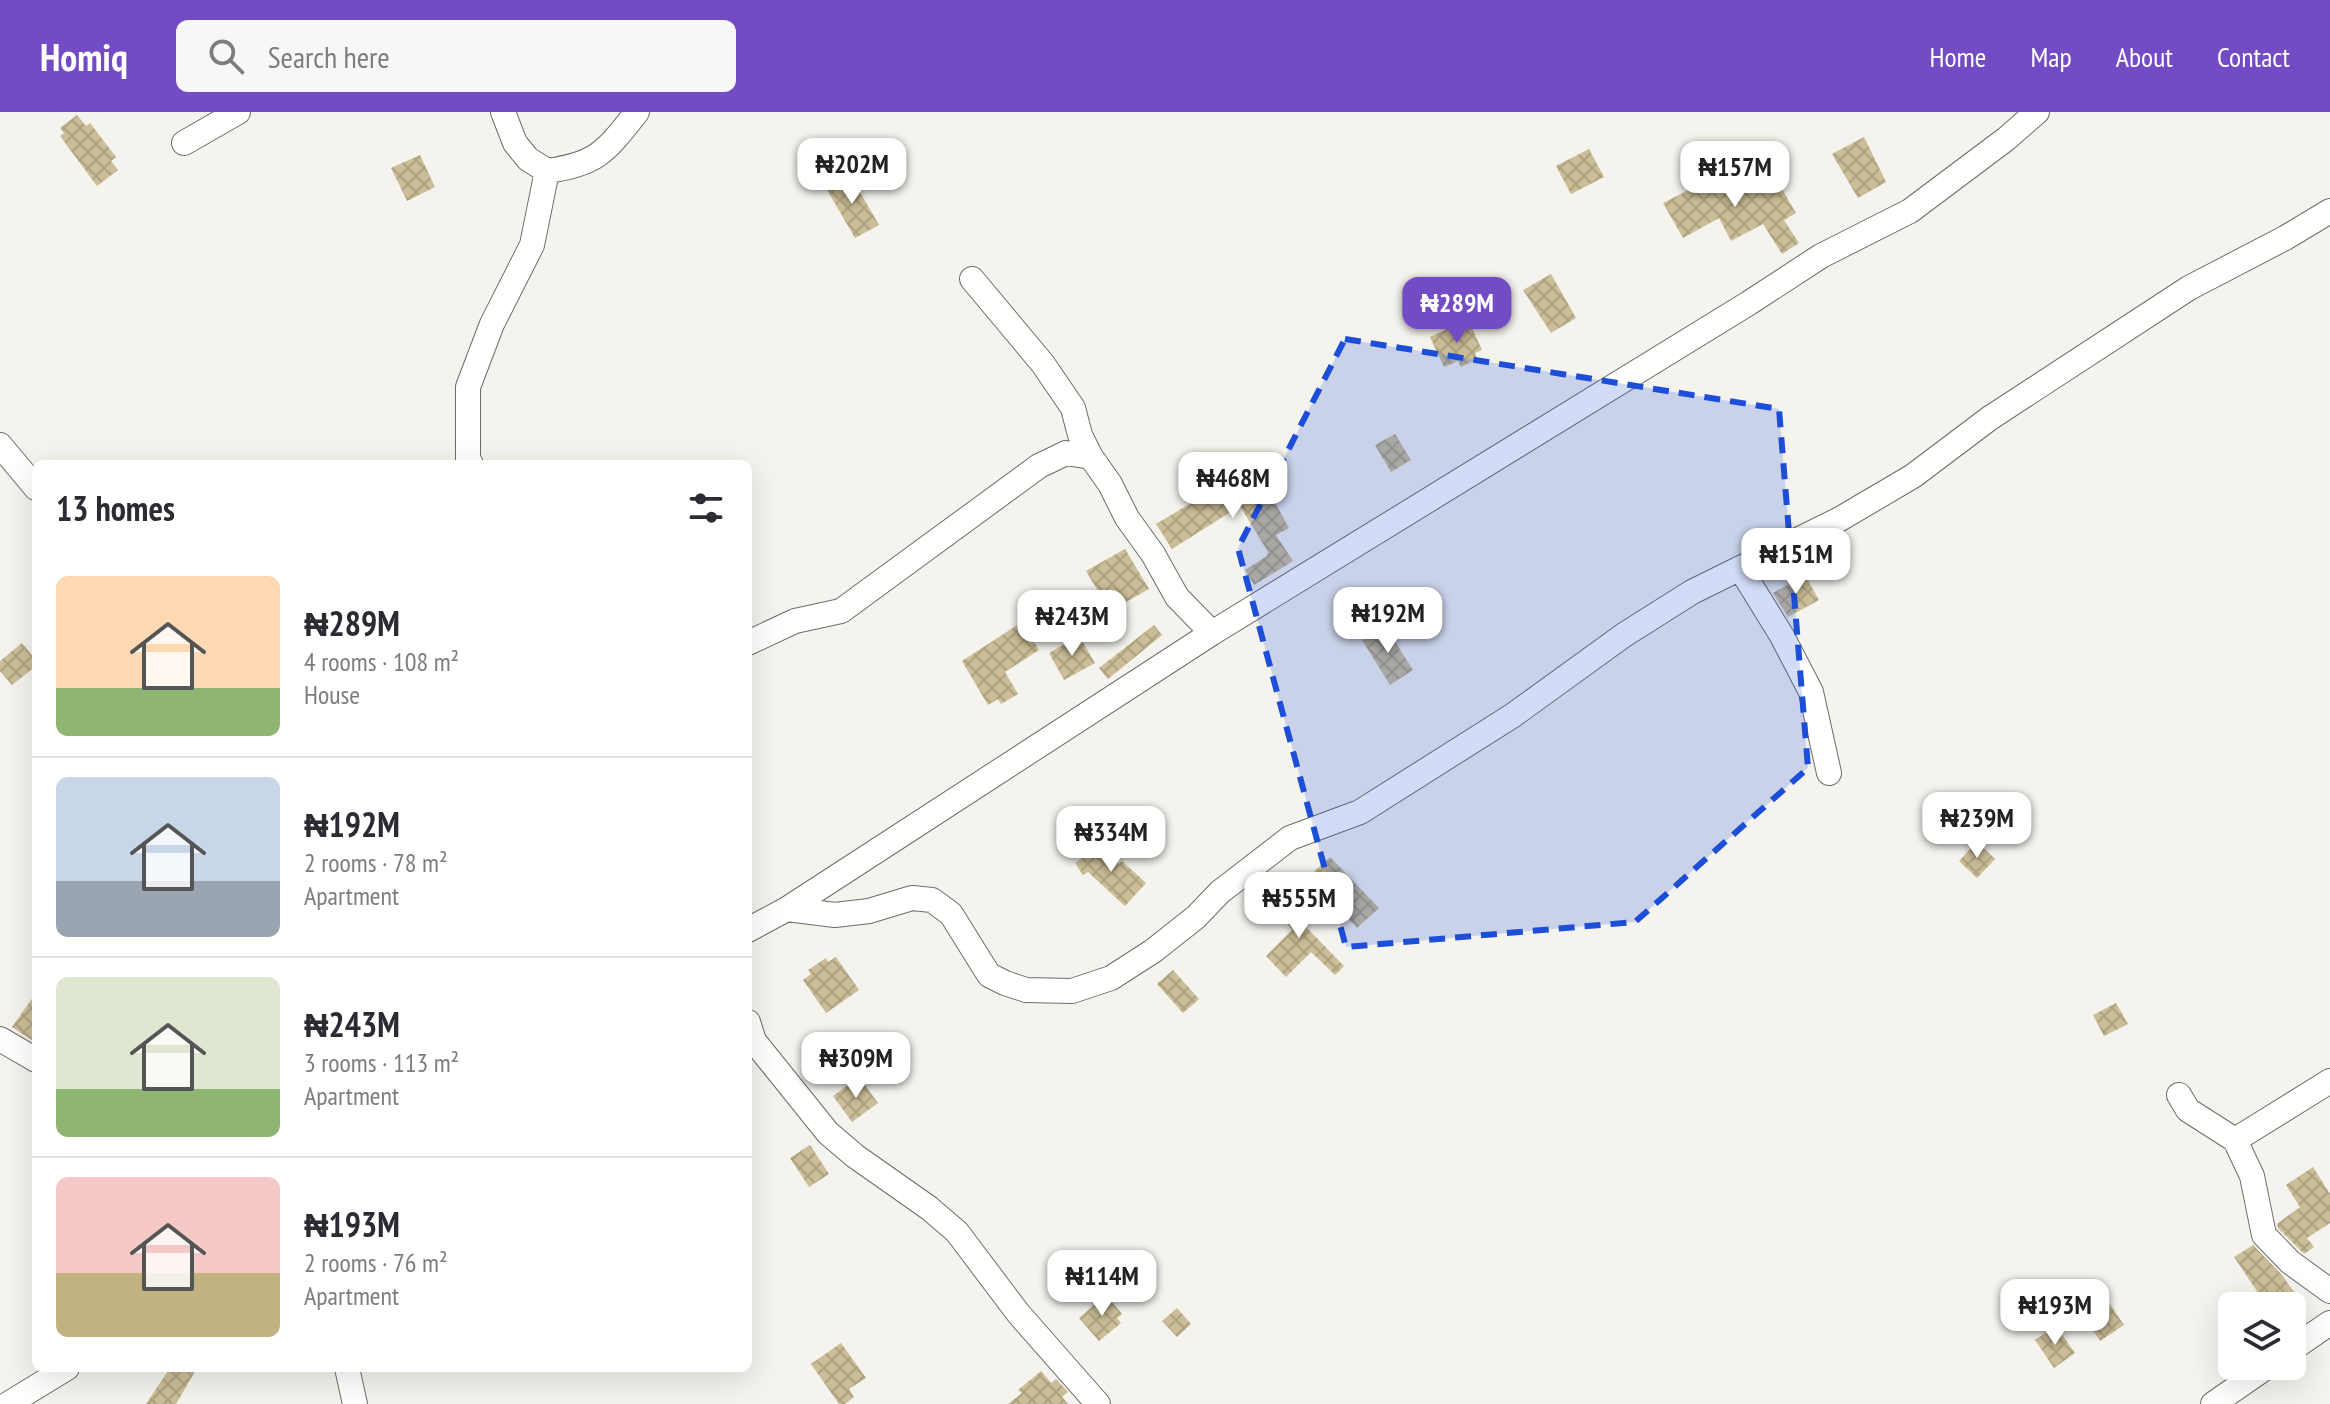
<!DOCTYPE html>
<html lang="en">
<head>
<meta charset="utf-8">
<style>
	:root { --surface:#fff; --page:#f7f7f7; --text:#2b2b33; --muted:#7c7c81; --line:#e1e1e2; --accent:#734bc4 }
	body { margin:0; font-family:"PT Sans Narrow",sans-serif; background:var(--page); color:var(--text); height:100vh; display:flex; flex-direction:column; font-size:30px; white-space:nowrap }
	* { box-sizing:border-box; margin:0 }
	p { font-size:26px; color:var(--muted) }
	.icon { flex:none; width:44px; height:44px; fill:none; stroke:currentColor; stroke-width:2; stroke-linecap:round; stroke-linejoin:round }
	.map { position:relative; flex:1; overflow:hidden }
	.sheet { position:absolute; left:32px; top:348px; width:720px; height:912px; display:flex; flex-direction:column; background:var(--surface); border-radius:12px; box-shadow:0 8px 32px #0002 }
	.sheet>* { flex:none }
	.tools { position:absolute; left:2218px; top:1180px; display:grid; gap:16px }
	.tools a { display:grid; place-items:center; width:88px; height:88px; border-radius:12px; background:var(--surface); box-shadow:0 8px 32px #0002; font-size:40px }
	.price { position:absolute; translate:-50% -68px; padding:0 18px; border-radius:16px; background:#fff; color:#222; font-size:26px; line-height:52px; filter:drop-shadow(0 2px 4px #0008) }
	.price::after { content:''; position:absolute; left:50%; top:48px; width:24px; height:18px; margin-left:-12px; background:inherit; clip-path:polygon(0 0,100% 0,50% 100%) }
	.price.active { background:var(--accent); color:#fff }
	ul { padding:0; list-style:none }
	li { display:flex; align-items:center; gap:24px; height:200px; padding:0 24px }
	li+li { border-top:2px solid var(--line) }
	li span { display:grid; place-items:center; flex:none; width:224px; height:160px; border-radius:12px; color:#555 }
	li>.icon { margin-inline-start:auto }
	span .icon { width:96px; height:96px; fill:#fffc; stroke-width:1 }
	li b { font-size:34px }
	h2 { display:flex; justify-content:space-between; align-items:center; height:96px; padding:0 24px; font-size:34px }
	header { display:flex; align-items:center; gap:48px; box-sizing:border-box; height:112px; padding:0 40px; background:var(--accent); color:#fff }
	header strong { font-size:38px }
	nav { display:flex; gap:44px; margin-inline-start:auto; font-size:28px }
	.search { width:560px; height:72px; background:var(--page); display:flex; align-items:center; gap:20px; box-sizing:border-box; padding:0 28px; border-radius:12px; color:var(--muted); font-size:30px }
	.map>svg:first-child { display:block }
</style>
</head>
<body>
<header>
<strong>Homiq</strong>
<div class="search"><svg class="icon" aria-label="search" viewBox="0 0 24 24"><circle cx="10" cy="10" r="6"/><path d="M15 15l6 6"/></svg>Search here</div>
<nav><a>Home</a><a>Map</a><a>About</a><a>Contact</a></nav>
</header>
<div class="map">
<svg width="2330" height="1292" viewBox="0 0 2330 1292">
	<defs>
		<pattern id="building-cross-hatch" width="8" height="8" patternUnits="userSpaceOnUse" patternTransform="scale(2)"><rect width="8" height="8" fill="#cbbd97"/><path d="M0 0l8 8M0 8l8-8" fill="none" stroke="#aea281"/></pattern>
	</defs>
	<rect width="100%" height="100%" fill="#f4f3ee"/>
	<path fill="url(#building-cross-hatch)" d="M77,3L86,14L90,11L116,45L111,49L118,58L97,74L60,24L64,21L60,16Z
		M1864,25L1886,70L1858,86L1832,42Z
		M1589,37L1604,65L1571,82L1556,54Z
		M420,43L435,75L407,89L391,56Z
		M1728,58L1740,79L1772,60L1796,101L1784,108L1799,131L1782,142L1763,112L1731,129L1719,106L1683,126L1663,91Z
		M850,63L879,113L855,126L826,76Z
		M1551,162L1576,206L1551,221L1523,178Z
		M1468,207L1482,238L1475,241L1477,247L1461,255L1458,249L1444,255L1430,225Z
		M1395,322L1411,348L1391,360L1375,333Z
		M1257,358L1289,416L1276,423L1293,449L1254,473L1245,458L1267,444L1268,440L1240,394L1172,437L1156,412L1191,391L1186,384L1213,367L1221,380Z
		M1125,437L1149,477L1110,499L1086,459Z
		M1805,463L1819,488L1788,505L1773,481Z
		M1022,510L1039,538L1005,560L1018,582L1001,592L998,587L988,593L962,549Z
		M1154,513L1162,523L1108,567L1099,556Z
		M1385,514L1413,558L1390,573L1362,528Z
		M1079,524L1095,551L1064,568L1049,541Z
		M22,531L36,548V554L12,573L0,559V549Z
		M1977,730L1995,747L1977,766L1959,749Z
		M1104,731L1119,752L1122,749L1146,771L1125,794L1088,760L1083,763L1075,751Z
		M1330,745L1379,796L1357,816L1309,764Z
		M1293,779L1311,804L1302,811L1344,854L1335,863L1311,840L1286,865L1266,844L1292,818L1274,792Z
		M836,845L859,878L826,901L803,868L811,862L808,858L826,846L828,850Z
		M1173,858L1199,887L1183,901L1157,872Z
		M36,881V931L12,915Z
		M2116,891L2128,912L2104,924L2093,903Z
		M859,965L878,991L852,1010L833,984Z
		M810,1033L829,1062L809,1075L790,1046Z
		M2313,1055L2330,1082V1111L2307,1126L2314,1135L2304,1142L2278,1116L2277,1112L2300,1095L2286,1073Z
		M2253,1133L2282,1163L2296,1183L2280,1194H2267L2234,1145Z
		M2095,1170L2124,1213L2100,1229L2071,1186Z
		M1106,1183L1122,1202L1117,1206L1121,1211L1099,1229L1079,1206Z
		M1177,1196L1191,1212L1177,1225L1162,1209Z
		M2056,1214L2075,1241L2054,1256L2035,1228Z
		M841,1231L866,1266L849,1277L854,1285L845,1292H839L811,1252Z
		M170,1256H197L176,1292H146Z
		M1041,1259L1051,1271L1056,1267L1068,1280L1062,1285L1068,1292H1008L1022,1281L1018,1278Z"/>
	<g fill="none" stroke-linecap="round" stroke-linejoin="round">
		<defs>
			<path id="minor" d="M503,0L515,31L528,47L547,59C598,52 606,39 637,0
				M184,31L238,0
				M972,167L1043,252L1073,296L1080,323L1091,345
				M0,333L36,376
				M471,352L468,347V275L492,212L532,133L547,59
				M1740,456L1782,524L1811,580L1829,661
				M748,531L795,509L841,499L1039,354L1066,341L1091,345L1110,372L1127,406L1153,442L1177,485L1212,521
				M787,797L835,803L869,799L912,786L932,788L951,802L989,863L1005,871L1026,878L1072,879L1111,866L1153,839L1196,805L1220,780L1290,726L1360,700L1512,604L1624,523L1692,480L1840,407L1913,364L1990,306L2189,176L2285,126L2330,99
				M748,818L787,797L1212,521L1749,191L1821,144L1910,99L2006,27L2037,0
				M748,910L754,929L828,1021L855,1044L929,1096L957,1120L1018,1201L1098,1292
				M0,927L36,948
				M2179,983L2188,998L2235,1028L2252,1064L2264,1123L2290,1150L2330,1179
				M2235,1028L2330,969
				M2292,1237L2330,1211
				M347,1256L355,1292
				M8,1292L67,1256
				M2213,1292L2268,1254"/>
		</defs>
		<use href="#minor" stroke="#6e6c68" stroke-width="26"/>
		<use href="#minor" stroke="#fff" stroke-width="24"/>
	</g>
	<path fill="#1d4ed8" fill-opacity="0.2" stroke="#1d4ed8" stroke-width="6" stroke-dasharray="16 10" stroke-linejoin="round" d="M1345,227L1779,297L1808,656L1635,810L1346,835L1238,436Z"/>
</svg>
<div class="tools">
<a><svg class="icon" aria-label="layers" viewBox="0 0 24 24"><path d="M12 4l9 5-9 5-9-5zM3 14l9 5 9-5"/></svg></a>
</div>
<b class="price" style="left:852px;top:94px">₦202M</b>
<b class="price" style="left:1735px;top:97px">₦157M</b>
<b class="price active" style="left:1457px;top:233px">₦289M</b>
<b class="price" style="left:1233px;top:408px">₦468M</b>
<b class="price" style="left:1796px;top:484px">₦151M</b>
<b class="price" style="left:1388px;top:543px">₦192M</b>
<b class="price" style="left:1072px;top:546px">₦243M</b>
<b class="price" style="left:1977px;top:748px">₦239M</b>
<b class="price" style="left:1111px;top:762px">₦334M</b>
<b class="price" style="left:1299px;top:828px">₦555M</b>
<b class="price" style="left:856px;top:988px">₦309M</b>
<b class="price" style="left:1102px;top:1206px">₦114M</b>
<b class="price" style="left:2055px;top:1235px">₦193M</b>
<section class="sheet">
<h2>13 homes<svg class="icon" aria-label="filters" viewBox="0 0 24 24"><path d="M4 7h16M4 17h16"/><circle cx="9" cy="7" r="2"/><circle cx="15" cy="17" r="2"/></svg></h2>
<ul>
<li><span style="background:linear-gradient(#ffd9b3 70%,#8fb573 0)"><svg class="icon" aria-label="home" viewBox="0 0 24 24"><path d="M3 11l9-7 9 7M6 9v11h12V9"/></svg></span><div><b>₦289M</b><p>4 rooms · 108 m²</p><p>House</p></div></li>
<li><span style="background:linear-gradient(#c9d6e8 65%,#9aa5b1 0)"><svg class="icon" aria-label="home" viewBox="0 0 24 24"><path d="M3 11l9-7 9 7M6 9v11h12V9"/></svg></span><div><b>₦192M</b><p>2 rooms · 78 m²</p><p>Apartment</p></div></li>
<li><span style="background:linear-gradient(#dfe7d0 70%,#8fb573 0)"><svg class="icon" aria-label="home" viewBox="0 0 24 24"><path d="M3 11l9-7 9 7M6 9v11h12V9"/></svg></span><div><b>₦243M</b><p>3 rooms · 113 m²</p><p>Apartment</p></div></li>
<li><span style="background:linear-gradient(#f6c9c9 60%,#c2b280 0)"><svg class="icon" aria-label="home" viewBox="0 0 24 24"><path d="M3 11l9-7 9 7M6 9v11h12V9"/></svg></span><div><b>₦193M</b><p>2 rooms · 76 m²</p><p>Apartment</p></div></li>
</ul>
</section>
</div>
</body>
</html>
